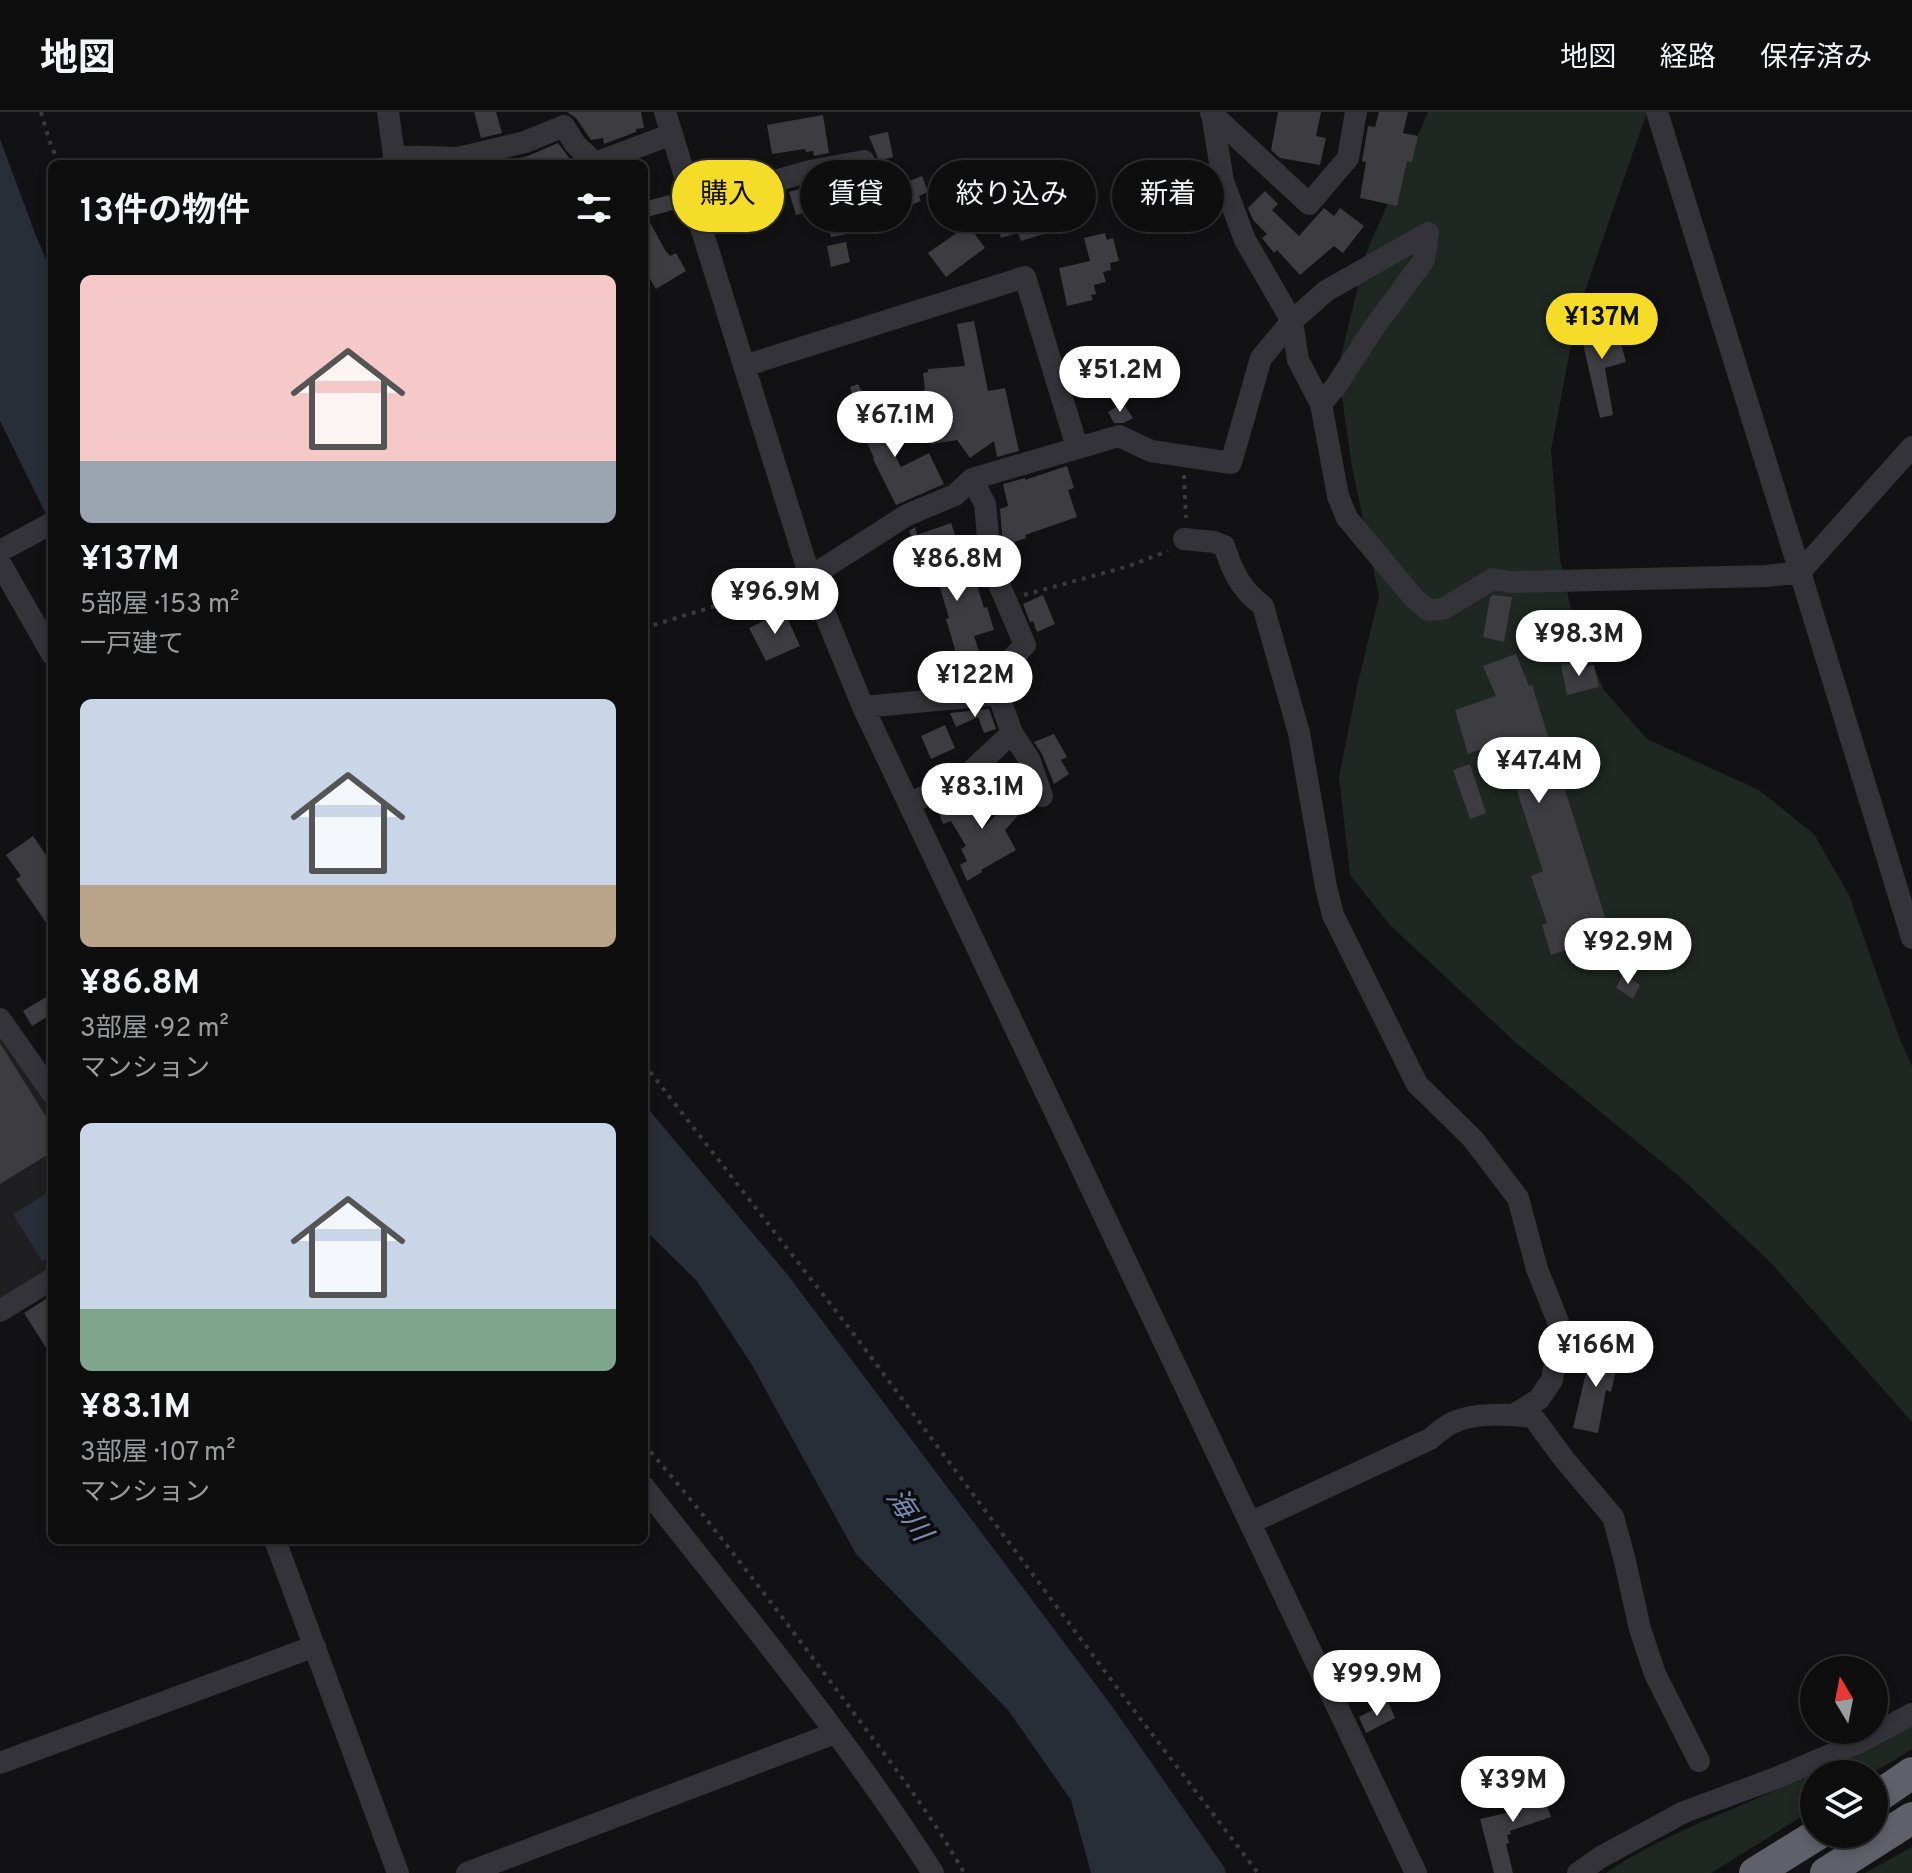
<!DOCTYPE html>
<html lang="ja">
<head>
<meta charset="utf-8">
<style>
	:root { --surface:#0e0e0f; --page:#1c1c1d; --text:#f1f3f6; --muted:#9b9c9e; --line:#2e2e2f; --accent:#f5dc29 }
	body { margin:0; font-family:Overpass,"Noto Sans JP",sans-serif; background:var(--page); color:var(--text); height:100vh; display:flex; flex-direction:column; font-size:30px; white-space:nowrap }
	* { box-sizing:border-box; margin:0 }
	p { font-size:26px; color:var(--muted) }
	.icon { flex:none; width:44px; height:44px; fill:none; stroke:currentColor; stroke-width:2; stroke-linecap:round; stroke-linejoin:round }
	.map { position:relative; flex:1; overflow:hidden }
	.drawer { position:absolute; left:48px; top:48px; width:600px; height:1384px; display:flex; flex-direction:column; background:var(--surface); border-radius:12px; box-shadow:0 4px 12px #0003,0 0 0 2px var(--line) }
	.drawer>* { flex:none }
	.hud { position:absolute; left:672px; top:48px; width:760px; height:72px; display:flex; gap:16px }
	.needle { width:52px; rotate:350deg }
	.buttons { position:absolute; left:1800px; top:1544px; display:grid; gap:16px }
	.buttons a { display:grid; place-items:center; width:88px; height:88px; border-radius:50%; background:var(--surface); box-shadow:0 4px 12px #0003,0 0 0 2px var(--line); font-size:40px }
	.price { position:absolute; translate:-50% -68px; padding:0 18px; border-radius:28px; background:#fff; color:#222; font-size:26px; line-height:52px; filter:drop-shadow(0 2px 4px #0008) }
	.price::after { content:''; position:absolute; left:50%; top:48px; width:24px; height:18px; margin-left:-12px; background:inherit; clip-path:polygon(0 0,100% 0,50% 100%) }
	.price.current { background:var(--accent); color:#111 }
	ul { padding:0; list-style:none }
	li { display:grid; align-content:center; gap:16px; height:424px; padding:0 32px }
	li span { display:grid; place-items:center; height:248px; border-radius:12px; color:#555 }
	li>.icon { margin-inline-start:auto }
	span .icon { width:144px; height:144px; fill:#fffc; stroke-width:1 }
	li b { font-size:34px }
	h2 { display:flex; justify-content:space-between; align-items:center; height:96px; padding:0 32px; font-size:34px }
	.pill { padding:0 28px; border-radius:36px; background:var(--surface); box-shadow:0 4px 12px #0003,0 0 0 2px var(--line); font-size:28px; line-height:72px }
	.pill.current { background:var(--accent); color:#111 }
	header { display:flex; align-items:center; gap:48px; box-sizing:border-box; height:112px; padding:0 40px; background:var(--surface); border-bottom:2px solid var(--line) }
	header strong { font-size:38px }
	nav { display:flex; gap:44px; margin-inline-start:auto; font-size:28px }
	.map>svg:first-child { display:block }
</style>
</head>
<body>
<header>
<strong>地図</strong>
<nav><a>地図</a><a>経路</a><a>保存済み</a></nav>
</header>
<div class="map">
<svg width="1912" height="1761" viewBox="0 0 1912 1761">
	<rect width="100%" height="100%" fill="#121214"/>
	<path fill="#1f1e21" d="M0,916L52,989V1162L0,1193Z"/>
	<path fill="#1e2721" d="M1428,0H1647L1577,202L1551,338L1560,447L1573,506L1604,578L1647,627L1759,678L1814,722L1849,783L1899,925L1912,954V1310L1770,1150L1680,1065L1515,930L1390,813L1350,763L1339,665L1358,570L1379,484L1352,355L1338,257L1366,141Z
		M1912,1612V1637L1871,1662H1814V1697L1711,1761H1606C1655,1727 1713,1706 1767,1682C1816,1660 1864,1636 1912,1612Z
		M1912,1735V1761H1865Z"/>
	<path fill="#282e38" d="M0,27L36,124L52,162V414L0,309Z
		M644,992L787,1162L1111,1593L1224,1755L1226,1761H1091L1071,1688L1008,1598L856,1442L752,1253L697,1169L644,1117Z
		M52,1078V1143L42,1149L13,1102Z"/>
	<path fill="#3c3c41" d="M474,0H496L502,21L481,26Z
		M567,0H641L644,16L636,17V20L604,32L603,26L591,28L576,6Z
		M1278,0H1321L1316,24L1326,26L1320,53L1280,46L1271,38Z
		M1379,0H1408L1403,21L1418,24L1412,50L1407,49L1397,94L1360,86L1366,50L1362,49L1368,14L1375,15Z
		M823,3L829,41L814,44L813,39L806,40L805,37L772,42L767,13Z
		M888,20L893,45L879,49L869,24Z
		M558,31L570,47L572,52H493L528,44Z
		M858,64L869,118L831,125L825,95L796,103L789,80L813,73Z
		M922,64L928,80L919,84L921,89L898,98L890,77Z
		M1074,74L1086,109L1021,129L1018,121L1001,126L993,99Z
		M1265,79L1278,92L1272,98L1299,124L1324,96L1334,104L1340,96L1364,114L1343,141L1334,134L1300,163L1277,138L1274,141L1262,126L1267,122L1253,108L1248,96Z
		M669,83L673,98L647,105L665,138L670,144L676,141L686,159L656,177L644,157V90Z
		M968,113L985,136L946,165L928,141Z
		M1105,121L1107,128L1113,126L1119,149L1110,151L1111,158L1103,160L1106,170L1094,173L1096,182L1091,183L1093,188L1067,194L1059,156L1090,149L1084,126Z
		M846,130L850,150L831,155L827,134Z
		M974,209L988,279L1005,276L1019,339L997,345L994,329L970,346L957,328L931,332L923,278H925L923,261L928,260V257L965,254L957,212Z
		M1615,209L1626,250L1605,256L1613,303L1600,306L1580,219Z
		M858,272L901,355L929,341L944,372L896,393L873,347L874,346L863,322L864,321L850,275Z
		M1123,291L1133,306L1124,311H1114L1108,300Z
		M1067,354L1074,376L1068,378L1077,405L1025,423L1026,426L1003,434L1000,397L1008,394L1003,372L1025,366V368Z
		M951,411L964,448L969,447L984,496L987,495L994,518L974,524L987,564L986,567L978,568L979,570L942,573L939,553L959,551L946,507L949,506L932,449L924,451L916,429H914L909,419L915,415L917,423Z
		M800,478L807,496L792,503L787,490V483Z
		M1043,483L1055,512L1037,520L1033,509L1030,510L1023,492Z
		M1493,483L1512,485L1504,530L1483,525L1490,485Z
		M784,499L800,534L766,549L749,516Z
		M1516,542L1529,574L1532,573L1611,824L1551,843L1542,813L1547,811L1531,764L1543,759L1501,630L1468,642L1455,598L1496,584L1483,554Z
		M1578,549L1580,556L1594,553L1599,575L1567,583L1561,553Z
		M989,597L996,617L984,621L978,605L956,615L950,601Z
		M945,613L955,636L931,647L921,624Z
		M1054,622L1067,645L1061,648L1069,662L1054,672L1042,642L1034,630Z
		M1470,652L1486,701L1470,707L1453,658Z
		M1021,678L1027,683L1030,690L1005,718L1016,738L981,758L982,760L967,769L960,753L967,749L961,737L966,734L951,709L943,712L936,694L966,679L981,718Z
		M33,724L52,752V819L16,767L21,764L6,743Z
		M1623,862L1640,873L1633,887L1616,876Z
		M46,885L52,896V902L32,914L23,899Z
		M0,931L52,1014V1040L0,1072Z
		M52,1183V1245L24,1201Z
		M1592,1235L1620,1242L1611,1280L1606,1278L1598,1321L1573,1316Z
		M1388,1590L1395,1606L1366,1621L1359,1605Z
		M1538,1668L1551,1705L1510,1719L1511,1722L1507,1723L1509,1731L1506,1732L1513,1761H1494L1480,1707L1519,1698L1512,1676Z"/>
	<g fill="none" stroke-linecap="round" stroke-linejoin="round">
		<path stroke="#393a40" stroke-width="4" stroke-dasharray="4 6" stroke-linecap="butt" d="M41,0L49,28L59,52
			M1184,363L1186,406
			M1024,483L1129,454L1168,439
			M644,516L793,470
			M644,952L856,1225L1130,1593L1258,1761
			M644,1332C713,1412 776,1497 839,1581C882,1640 929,1697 964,1761"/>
		<path stroke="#333339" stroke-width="22" d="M388,0L394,44L393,52
			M665,0L810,465L863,595L1416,1761
			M1657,0L1800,460L1912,826
			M1211,1L1309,92L1348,46L1356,0
			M1212,2L1223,69L1245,128L1292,209L1298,248L1321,292
			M394,44L458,46L525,30L564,14L575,32L595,51L672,22
			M693,92L810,59L864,49
			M744,254L1025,165L1077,335
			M972,367L985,392L989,435L995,463L1025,533L1006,553L999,572L1001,590L1012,621L1029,647L1042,684
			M1184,427L1214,430L1224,434C1233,460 1240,477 1263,494L1299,621L1326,775L1333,803L1417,972L1473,1027L1518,1086L1537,1157L1561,1217L1552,1268L1539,1287L1515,1302
			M0,439L52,411
			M0,451L52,542
			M810,465L907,403L955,383L972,367L1119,324L1151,339L1231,351L1261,246L1292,209L1326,179L1428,121L1424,148L1373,217L1336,274L1321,292L1338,384L1347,406L1413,485L1428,498L1443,497L1493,467L1511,470L1767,464L1800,460L1912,335
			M863,595L1000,582
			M909,692L967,663L1012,621
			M0,907L52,981
			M0,1199L52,1167
			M644,1375C743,1501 847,1626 933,1761
			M1250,1411L1430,1327C1436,1322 1443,1316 1450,1312C1471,1300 1511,1302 1533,1305L1564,1347L1613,1405L1624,1445L1640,1517L1655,1562L1699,1649
			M275,1428L398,1761
			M0,1651L315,1534
			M467,1761L835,1621
			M1578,1761L1601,1745L1684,1700L1776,1666L1858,1631L1912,1602"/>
		<path stroke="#5f606a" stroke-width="32" d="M1874,1687L1912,1661
			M1755,1761L1818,1722
			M1826,1761L1912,1706"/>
	</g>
	<g text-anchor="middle" stroke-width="7" stroke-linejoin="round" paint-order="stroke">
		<g font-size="28" font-style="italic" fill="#798bb1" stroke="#0d0d0f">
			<text transform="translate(910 1402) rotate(56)" y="10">海川</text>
		</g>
	</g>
</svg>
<div class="buttons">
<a><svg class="needle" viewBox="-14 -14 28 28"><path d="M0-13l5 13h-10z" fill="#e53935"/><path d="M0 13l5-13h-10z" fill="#9b9c9e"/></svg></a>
<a><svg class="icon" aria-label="layers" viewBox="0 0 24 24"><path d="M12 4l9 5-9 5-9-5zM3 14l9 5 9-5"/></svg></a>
</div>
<b class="price current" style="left:1602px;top:249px">¥137M</b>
<b class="price" style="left:1120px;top:302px">¥51.2M</b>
<b class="price" style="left:895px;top:347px">¥67.1M</b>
<b class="price" style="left:957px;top:491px">¥86.8M</b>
<b class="price" style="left:775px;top:524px">¥96.9M</b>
<b class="price" style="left:1579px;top:566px">¥98.3M</b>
<b class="price" style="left:975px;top:607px">¥122M</b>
<b class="price" style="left:1539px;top:693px">¥47.4M</b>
<b class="price" style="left:982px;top:719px">¥83.1M</b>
<b class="price" style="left:1628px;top:874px">¥92.9M</b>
<b class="price" style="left:1596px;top:1277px">¥166M</b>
<b class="price" style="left:1377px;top:1606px">¥99.9M</b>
<b class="price" style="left:1513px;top:1712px">¥39M</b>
<div class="hud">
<a class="pill current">購入</a>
<a class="pill">賃貸</a>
<a class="pill">絞り込み</a>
<a class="pill">新着</a>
</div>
<section class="drawer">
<h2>13件の物件<svg class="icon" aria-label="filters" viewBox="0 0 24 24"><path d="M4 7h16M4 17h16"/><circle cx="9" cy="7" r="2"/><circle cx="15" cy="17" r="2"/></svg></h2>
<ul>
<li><span style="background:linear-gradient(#f6c9c9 75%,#9aa5b1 0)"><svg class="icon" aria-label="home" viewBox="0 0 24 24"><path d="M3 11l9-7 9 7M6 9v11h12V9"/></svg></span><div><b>¥137M</b><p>5部屋 · 153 m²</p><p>一戸建て</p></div></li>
<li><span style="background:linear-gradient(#c9d6e8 75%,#b9a48a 0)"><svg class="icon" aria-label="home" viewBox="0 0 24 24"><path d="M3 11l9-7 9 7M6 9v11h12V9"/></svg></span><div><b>¥86.8M</b><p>3部屋 · 92 m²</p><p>マンション</p></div></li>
<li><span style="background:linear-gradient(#c9d6e8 75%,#7fa58c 0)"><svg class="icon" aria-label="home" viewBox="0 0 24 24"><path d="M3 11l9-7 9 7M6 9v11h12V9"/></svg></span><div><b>¥83.1M</b><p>3部屋 · 107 m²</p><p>マンション</p></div></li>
</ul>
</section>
</div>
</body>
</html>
